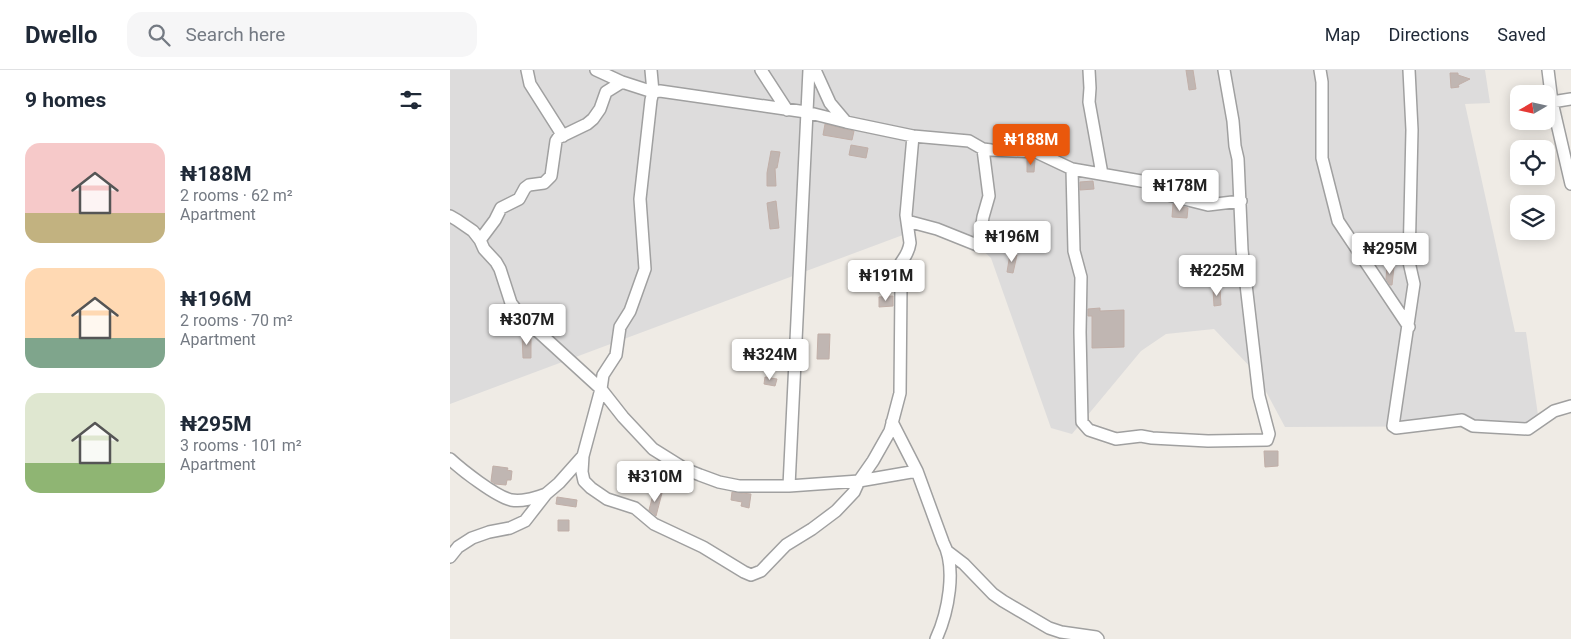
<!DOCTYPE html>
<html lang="en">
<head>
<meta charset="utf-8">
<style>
	:root { --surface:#fff; --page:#f6f6f7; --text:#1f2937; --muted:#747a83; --line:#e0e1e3; --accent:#ea580c }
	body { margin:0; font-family:Roboto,sans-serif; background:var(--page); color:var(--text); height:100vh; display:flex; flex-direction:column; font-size:19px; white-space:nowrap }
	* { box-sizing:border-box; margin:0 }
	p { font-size:16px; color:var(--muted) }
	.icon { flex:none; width:28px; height:28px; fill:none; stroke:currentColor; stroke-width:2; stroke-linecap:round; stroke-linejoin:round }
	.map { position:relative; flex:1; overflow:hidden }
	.drawer { display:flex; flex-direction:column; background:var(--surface); width:450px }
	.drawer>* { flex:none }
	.needle { width:32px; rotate:261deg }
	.buttons { position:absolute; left:1060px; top:15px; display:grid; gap:10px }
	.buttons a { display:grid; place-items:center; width:45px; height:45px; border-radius:10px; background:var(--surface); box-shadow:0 2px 12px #0003; font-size:25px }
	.price { position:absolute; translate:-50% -42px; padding:0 11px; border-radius:5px; background:#fff; color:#222; font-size:16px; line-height:32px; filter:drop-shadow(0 1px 2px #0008) }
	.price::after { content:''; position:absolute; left:50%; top:30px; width:15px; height:11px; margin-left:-8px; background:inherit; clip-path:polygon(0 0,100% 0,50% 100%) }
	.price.on { background:var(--accent); color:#fff }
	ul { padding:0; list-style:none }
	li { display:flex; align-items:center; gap:15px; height:125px; padding:0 25px }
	li span { display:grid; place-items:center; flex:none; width:140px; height:100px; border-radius:15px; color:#555 }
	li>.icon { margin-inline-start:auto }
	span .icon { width:60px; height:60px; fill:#fffc; stroke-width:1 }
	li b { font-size:21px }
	h2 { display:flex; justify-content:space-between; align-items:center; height:60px; padding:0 25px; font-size:21px }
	header { display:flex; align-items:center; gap:30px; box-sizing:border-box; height:70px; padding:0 25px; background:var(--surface); border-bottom:1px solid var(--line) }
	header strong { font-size:24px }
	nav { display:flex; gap:28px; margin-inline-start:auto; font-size:18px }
	.search { width:350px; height:45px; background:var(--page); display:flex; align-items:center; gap:12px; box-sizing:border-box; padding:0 18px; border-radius:15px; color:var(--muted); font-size:19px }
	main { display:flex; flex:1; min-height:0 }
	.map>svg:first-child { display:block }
</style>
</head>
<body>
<header>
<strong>Dwello</strong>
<div class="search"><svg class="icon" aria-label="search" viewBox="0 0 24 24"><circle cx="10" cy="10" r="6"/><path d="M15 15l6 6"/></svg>Search here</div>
<nav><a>Map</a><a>Directions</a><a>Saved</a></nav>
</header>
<main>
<section class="drawer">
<h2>9 homes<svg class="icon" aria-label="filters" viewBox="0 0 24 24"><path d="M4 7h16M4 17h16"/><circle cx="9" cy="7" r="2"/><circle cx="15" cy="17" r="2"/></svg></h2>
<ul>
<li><span style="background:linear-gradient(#f6c9c9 70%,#c2b280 0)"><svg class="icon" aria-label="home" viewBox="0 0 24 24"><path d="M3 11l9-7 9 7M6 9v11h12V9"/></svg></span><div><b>₦188M</b><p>2 rooms · 62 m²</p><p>Apartment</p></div></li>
<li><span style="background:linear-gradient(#ffd9b3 70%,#7fa58c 0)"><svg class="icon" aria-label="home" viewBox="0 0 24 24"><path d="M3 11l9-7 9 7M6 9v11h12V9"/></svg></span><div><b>₦196M</b><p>2 rooms · 70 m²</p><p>Apartment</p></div></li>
<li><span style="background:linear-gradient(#dfe7d0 70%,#8fb573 0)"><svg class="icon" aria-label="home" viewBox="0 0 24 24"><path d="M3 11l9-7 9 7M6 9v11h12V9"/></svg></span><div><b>₦295M</b><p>3 rooms · 101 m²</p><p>Apartment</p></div></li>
</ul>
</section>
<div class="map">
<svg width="1121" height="569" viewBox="0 0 1121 569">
	<rect width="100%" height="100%" fill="#efebe5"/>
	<path fill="#dddcdc" d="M0,0H1035L1040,33L1015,34L1065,262H1076L1089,352L1083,356L835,357L806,303L764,259L716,264L691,281L622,364L601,358L541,188L527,175L477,156L0,334Z"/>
	<path fill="#c0b6b2" stroke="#c1afa8" d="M736,0H743L746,19L739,20Z
		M1000,3H1008V5L1020,9L1008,15L1009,17L1001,18Z
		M375,54L404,61L402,70L373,65Z
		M401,75L418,78L416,88L399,85Z
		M321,81L330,82L327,98H325L326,116H317V103Z
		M577,89L585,90L584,102H577Z
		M643,111L644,119L630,120V112Z
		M326,131L329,158L320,159L317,133Z
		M723,134L738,138L737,148L722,147Z
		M560,184L567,185L563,203L557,202Z
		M937,196L944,197L942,215H940L936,209Z
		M763,219H770L771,235L764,236Z
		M443,226V236L429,237V227Z
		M650,238V241L674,240V277L642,278V246H638V239Z
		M72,264L81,265V288H73Z
		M368,264H380L379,289H367Z
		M315,307L327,309L325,316L314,314Z
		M814,381H828V396L815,397Z
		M43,396L58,398L57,400L62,401L61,410H57L56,415L45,414L41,411Z
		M204,421L212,423L206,446L199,440Z
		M282,422L301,424L299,438L291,436L292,432L281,430Z
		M107,427L127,430L126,437L106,434Z
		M108,450H119V461H108Z"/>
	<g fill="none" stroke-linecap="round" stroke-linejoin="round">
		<defs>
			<path id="minor" d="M77,0L80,14L113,66
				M146,0L172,12L203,22L201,0
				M311,0L337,40
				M365,0L380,33L396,52
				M639,0L640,18L639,32L652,104
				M870,0L872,12V88L888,151L959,257
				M959,0L962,60L959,192L964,214L943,356L946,358L1012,350L1023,356L1078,359L1104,341L1121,336
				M1098,0L1102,32L1121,114
				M1102,32L1121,29
				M622,99L624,181L631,207L630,262L632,352L639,360L666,369L691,366L702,368L758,371L817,370L819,364L809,326L792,180L788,89L785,76L783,51L774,0
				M0,146L7,150L23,161L30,170L34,179L46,192L50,199L61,233L70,245L151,319L173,347L203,379L235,399L250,405L269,412L289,416H339L409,411L467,401
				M457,151L487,159L527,175H529L533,147L539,126L533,79
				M30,170L45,150L51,138L69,129L75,118L79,115L94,113L101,106L106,71L108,68L137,54L143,49L150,39L156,22L172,12
				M442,352L467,401L493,472C507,498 498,543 486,569
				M133,386L132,402L134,411L141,418L157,429L185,438L204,454L253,477L294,502L301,505L311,501L336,475L362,459L386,441L404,422L409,411L423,391L440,361L450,323L451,216C442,190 457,194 460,173L456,145L463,66
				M0,389C12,400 45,426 61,430C73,432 84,428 96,424
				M339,416L359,0
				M497,481L514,494L543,524L553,531L599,558L611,562L646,567L648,569
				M0,487L8,477L22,468L39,462L60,458L75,451L96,424L109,413L133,386L151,319L153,305L166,285L170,257L180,241L195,199L190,129L201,30L203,22L210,21L356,42L396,52L463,66L519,71L533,79L541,80L586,82L622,99L691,111L696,112L710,123L758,135L791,131"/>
		</defs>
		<use href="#minor" stroke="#a0a0a0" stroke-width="14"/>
		<use href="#minor" stroke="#fff" stroke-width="11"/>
	</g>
</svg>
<div class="buttons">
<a><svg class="needle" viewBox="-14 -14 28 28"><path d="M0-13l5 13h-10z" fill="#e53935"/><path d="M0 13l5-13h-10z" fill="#747a83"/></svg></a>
<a><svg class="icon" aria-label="locate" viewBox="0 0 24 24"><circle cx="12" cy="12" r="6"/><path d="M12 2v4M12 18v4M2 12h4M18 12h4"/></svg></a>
<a><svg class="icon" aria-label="layers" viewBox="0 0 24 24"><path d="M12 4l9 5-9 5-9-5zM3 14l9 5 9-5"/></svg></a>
</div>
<b class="price on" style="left:581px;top:96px">₦188M</b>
<b class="price" style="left:730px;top:142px">₦178M</b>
<b class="price" style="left:562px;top:193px">₦196M</b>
<b class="price" style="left:940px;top:205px">₦295M</b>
<b class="price" style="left:767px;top:227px">₦225M</b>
<b class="price" style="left:436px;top:232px">₦191M</b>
<b class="price" style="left:77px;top:276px">₦307M</b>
<b class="price" style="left:320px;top:311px">₦324M</b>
<b class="price" style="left:205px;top:433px">₦310M</b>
</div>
</main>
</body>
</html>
